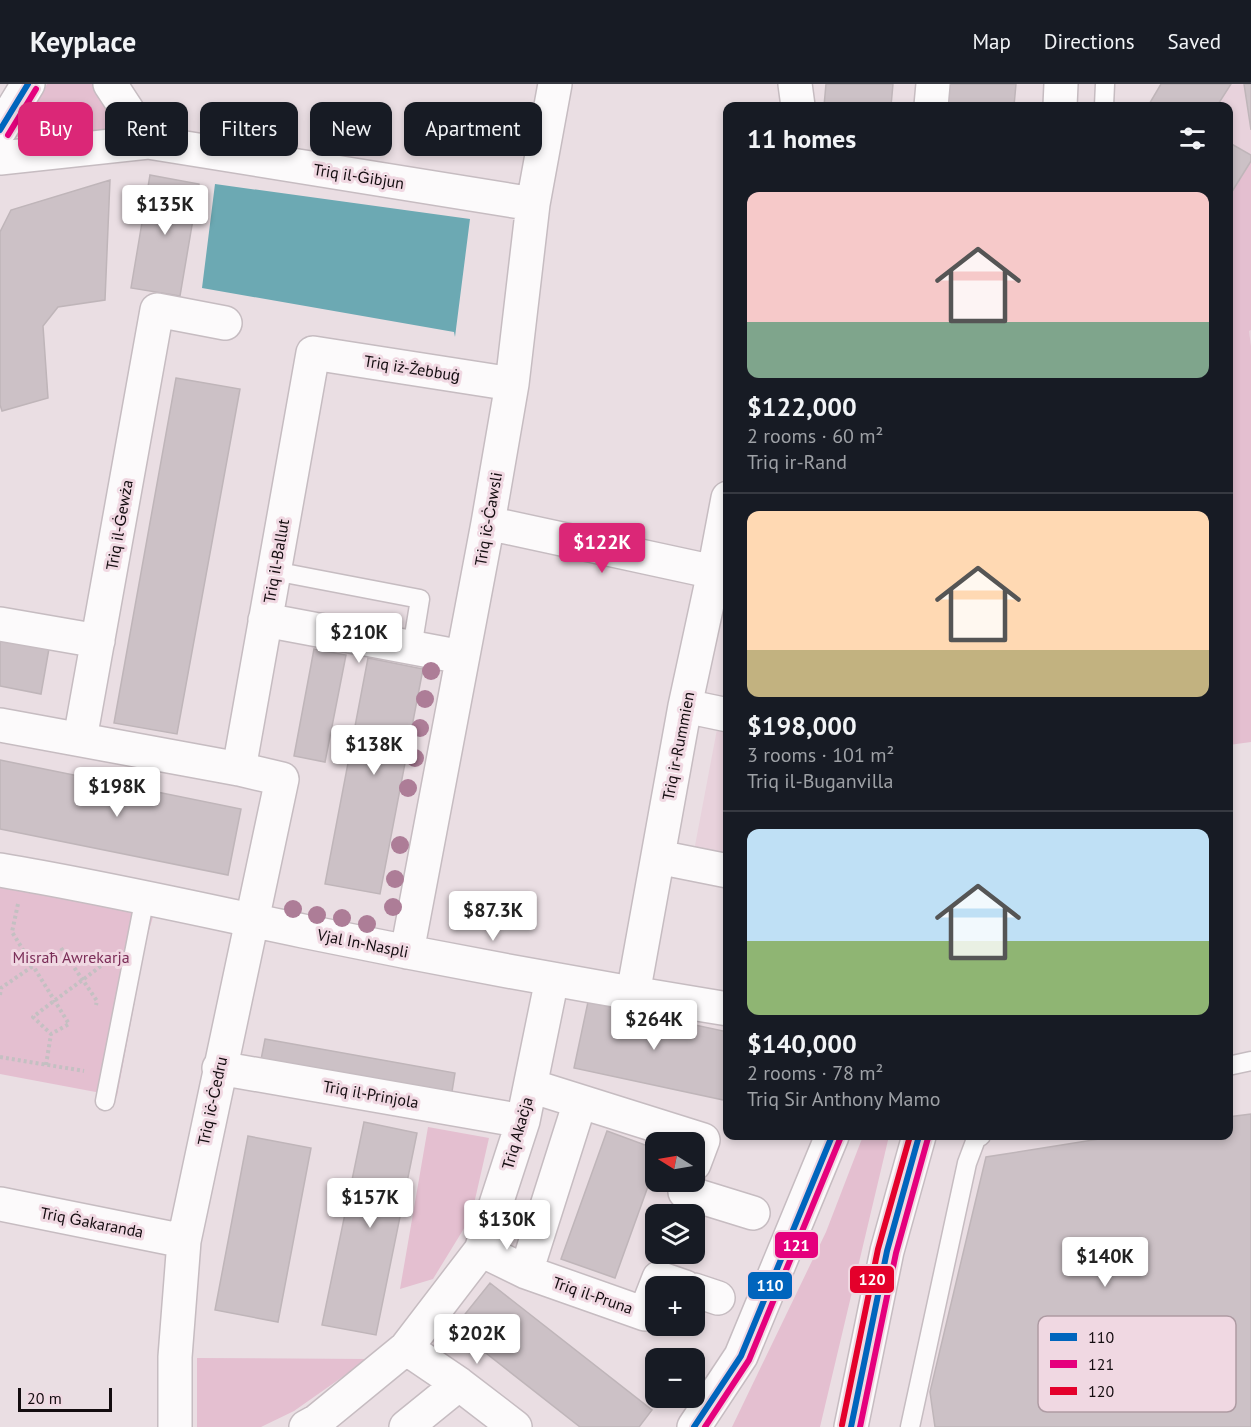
<!DOCTYPE html>
<html lang="en">
<head>
<meta charset="utf-8">
<style>
	:root { --surface:#171b24; --page:#20242c; --text:#f1f3f6; --muted:#9ea1a6; --line:#363941; --accent:#db2777 }
	body { margin:0; font-family:"PT Sans",sans-serif; background:var(--page); color:var(--text); height:100vh; display:flex; flex-direction:column; font-size:22px; white-space:nowrap }
	* { box-sizing:border-box; margin:0 }
	p { font-size:20px; color:var(--muted) }
	.icon { flex:none; width:33px; height:33px; fill:none; stroke:currentColor; stroke-width:2; stroke-linecap:round; stroke-linejoin:round }
	.map { position:relative; flex:1; overflow:hidden }
	.panel { position:absolute; left:723px; top:18px; width:510px; height:1038px; display:flex; flex-direction:column; background:var(--surface); border-radius:12px; box-shadow:0 3px 9px #0003 }
	.panel>* { flex:none }
	.guide { position:absolute; left:18px; top:18px; width:570px; height:54px; display:flex; gap:12px }
	.needle { width:39px; rotate:281deg }
	.controls { position:absolute; left:645px; top:1048px; display:grid; gap:12px }
	.controls a { display:grid; place-items:center; width:60px; height:60px; border-radius:12px; background:var(--surface); box-shadow:0 3px 9px #0003; font-size:30px }
	.scale { position:absolute; left:18px; bottom:15px; width:94px; box-sizing:border-box; padding-left:6px; border:3px solid #130c0f; border-top:0; font-size:16px; line-height:21px; white-space:nowrap; color:#130c0f; -webkit-text-stroke:4px #f0d8e2; paint-order:stroke }
	.price { position:absolute; translate:-50% -51px; padding:0 14px; border-radius:6px; background:#fff; color:#222; font-size:20px; line-height:39px; filter:drop-shadow(0 2px 3px #0008) }
	.price::after { content:''; position:absolute; left:50%; top:36px; width:18px; height:14px; margin-left:-9px; background:inherit; clip-path:polygon(0 0,100% 0,50% 100%) }
	.price.active { background:var(--accent); color:#fff }
	ul { padding:0; list-style:none }
	li { display:grid; align-content:center; gap:12px; height:318px; padding:0 24px }
	li+li { border-top:2px solid var(--line) }
	li span { display:grid; place-items:center; height:186px; border-radius:12px; color:#555 }
	li>.icon { margin-inline-start:auto }
	span .icon { width:108px; height:108px; fill:#fffc; stroke-width:1 }
	li b { font-size:26px }
	h2 { display:flex; justify-content:space-between; align-items:center; height:72px; padding:0 24px; font-size:26px }
	.chip { padding:0 21px; border-radius:12px; background:var(--surface); box-shadow:0 3px 9px #0003; font-size:21px; line-height:54px }
	.chip.active { background:var(--accent); color:#fff }
	header { display:flex; align-items:center; gap:36px; box-sizing:border-box; height:84px; padding:0 30px; background:var(--surface); border-bottom:2px solid var(--line) }
	header strong { font-size:28px }
	nav { display:flex; gap:33px; margin-inline-start:auto; font-size:21px }
	.map>svg:first-child { display:block }
</style>
</head>
<body>
<header>
<strong>Keyplace</strong>
<nav><a>Map</a><a>Directions</a><a>Saved</a></nav>
</header>
<div class="map">
<svg width="1251" height="1343" viewBox="0 0 1251 1343">
	<rect width="100%" height="100%" fill="#eadee3"/>
	<path fill="#e8d2dc" d="M1161,0H1251V264L1237,155L1229,138L1228,22H1172Z
		M718,640L727,642L728,748L723,772L694,767Z"/>
	<path fill="#e4bfd0" d="M47,0H94L124,49L14,53Z
		M1251,77V246L1249,247L1251,262V658L1229,661L1228,114Z
		M0,786L158,816L147,853L117,1012L0,990Z
		M428,1043L489,1054L471,1133L433,1195L400,1205Z
		M863,1052H889L820,1343H732L826,1148Z
		M197,1274L368,1275L294,1327L261,1343H197Z"/>
	<path fill="#6ca9b3" d="M215,100L470,135L455,253L454,248L202,204Z"/>
	<path fill="#ccc1c6" stroke="#bfb5b9" stroke-width="1.5" d="M826,0H893L891,22H824Z
		M949,0H1016L1014,22H947Z
		M1161,0H1231L1217,22H1148Z
		M1244,0H1251V46Z
		M1228,58L1251,71V77L1228,114Z
		M150,91L199,100L180,212L131,204Z
		M110,96L105,216L58,223L43,242L48,314L2,327L0,321V148L11,126Z
		M176,294L240,305L177,650L114,639Z
		M0,549L50,559L41,610L0,602Z
		M314,565L346,571L325,678L294,672Z
		M368,574L423,585L380,810L325,800Z
		M0,676L241,725L228,791L0,745Z
		M588,918L728,948V1017L574,984Z
		M265,955L455,989L450,1020L259,986Z
		M1251,1030V1343H935L930,1308L986,1073L1118,1052H1228V1033Z
		M364,1038L417,1049L376,1251L322,1241Z
		M607,1047L656,1065V1080L615,1194L561,1175Z
		M248,1052L311,1064L278,1238L215,1226Z
		M490,1199L652,1326L639,1343H580L454,1244Z"/>
	<g fill="none" stroke-linecap="round" stroke-linejoin="round">
		<defs>
			<path id="service" d="M1104,22L1105,0
				M274,487L420,515L412,564
				M1228,982L1251,977
				M105,1017L145,813
				M910,1343L967,1079L976,1055L981,1052"/>
			<path id="minor" d="M110,0L148,58
				M795,0L798,22
				M931,22L933,0
				M0,74L148,58L533,120
				M488,439L728,491
				M265,536L462,573
				M0,540L98,557
				M685,622L728,631
				M0,641L239,685L282,695L184,1157L175,1273V1343
				M80,655L157,226L225,239
				M239,685L313,269L512,300
				M658,773L728,787
				M0,786C102,803 202,826 303,847C444,876 585,902 728,925
				M407,868L488,439L512,300L533,120L555,0
				M633,910L685,622L714,488L728,414
				M219,984L523,1037
				M531,1002L703,1056L694,1080
				M688,1098L685,1108L753,1129
				M0,1120L184,1157
				M481,1166L526,1188L645,1230L659,1194L685,1203
				M526,1188L580,1018
				M694,1206L718,1214
				M406,1264L459,1300L515,1343
				M306,1343L317,1337L406,1264L481,1166L523,1037L552,895
				M406,1343L459,1300"/>
			<path id="secondary" d="M1060,22L1061,0
				M694,1343L741,1272L832,1052
				M851,1343L887,1167L919,1052"/>
			<path id="primary" d="M0,46L28,0"/>
		</defs>
		<use href="#service" stroke="#c6bcc1" stroke-width="21"/>
		<use href="#minor" stroke="#c6bcc1" stroke-width="36"/>
		<use href="#secondary" stroke="#c6bcc1" stroke-width="36"/>
		<use href="#primary" stroke="#c6bcc1" stroke-width="36"/>
		<path stroke="#c4c0c2" stroke-width="4" stroke-dasharray="3 3" stroke-linecap="butt" d="M18,820L12,848L69,940L51,950L33,933C57,914 82,897 106,878
			M61,864L97,917L96,921
			M0,911L1,904L33,882
			M0,973L84,987
			M46,981L51,950"/>
		<use href="#service" stroke="#fcfafb" stroke-width="18"/>
		<use href="#minor" stroke="#fcfafb" stroke-width="33"/>
		<use href="#secondary" stroke="#fcfafb" stroke-width="33"/>
		<use href="#primary" stroke="#fcfafb" stroke-width="33"/>
		<defs>
			<path id="bus-1" d="M0,46L28,0
				M694,1343L741,1272L832,1052
				M851,1343L887,1167L919,1052"/>
			<path id="bus-2" d="M8,51L36,5
				M705,1343L749,1276L840,1055
				M860,1343L896,1169L928,1054"/>
			<path id="bus-3" d="M842,1341L878,1165L910,1052"/>
		</defs>
		<use href="#bus-1" stroke="#f0d8e2" stroke-width="10"/>
		<use href="#bus-2" stroke="#f0d8e2" stroke-width="10"/>
		<use href="#bus-3" stroke="#f0d8e2" stroke-width="10"/>
		<use href="#bus-1" stroke="#0065bd" stroke-width="6"/>
		<use href="#bus-2" stroke="#e5007d" stroke-width="6"/>
		<use href="#bus-3" stroke="#e4002b" stroke-width="6"/>
	</g>
	<g fill="#ad7d97">
		<circle cx="431" cy="587" r="9"/>
		<circle cx="425" cy="615" r="9"/>
		<circle cx="420" cy="644" r="9"/>
		<circle cx="415" cy="674" r="9"/>
		<circle cx="408" cy="704" r="9"/>
		<circle cx="400" cy="761" r="9"/>
		<circle cx="395" cy="795" r="9"/>
		<circle cx="393" cy="823" r="9"/>
		<circle cx="293" cy="825" r="9"/>
		<circle cx="317" cy="831" r="9"/>
		<circle cx="342" cy="834" r="9"/>
		<circle cx="367" cy="840" r="9"/>
	</g>
	<g text-anchor="middle" stroke-width="6" stroke-linejoin="round" paint-order="stroke">
		<g font-size="16" fill="#130c0f" stroke="#f0d8e2">
			<text transform="translate(359 92) rotate(9)" y="6">Triq il-Ġibjun</text>
			<text transform="translate(412 284) rotate(9)" y="6">Triq iż-Żebbuġ</text>
			<text transform="translate(488 435) rotate(-80)" y="6">Triq iċ-Ċawsli</text>
			<text transform="translate(119 441) rotate(-80)" y="6">Triq il-Ġewża</text>
			<text transform="translate(276 477) rotate(-80)" y="6">Triq il-Ballut</text>
			<text transform="translate(678 662) rotate(-79)" y="6">Triq ir-Rummien</text>
			<text transform="translate(363 859) rotate(11)" y="6">Vjal In-Naspli</text>
			<text transform="translate(371 1010) rotate(10)" y="6">Triq il-Prinjola</text>
			<text transform="translate(212 1017) rotate(-78)" y="6">Triq iċ-Ċedru</text>
			<text transform="translate(517 1049) rotate(-74)" y="6">Triq Akaċja</text>
			<text transform="translate(92 1138) rotate(11)" y="6">Triq Ġakaranda</text>
			<text transform="translate(593 1211) rotate(19)" y="6">Triq il-Pruna</text>
		</g>
		<g font-size="16" fill="#7b2e58" stroke="#f0d8e2">
			<text x="71" y="879">Misraħ Awrekarja</text>
		</g>
	</g>
	<rect x="1038" y="1232" width="198" height="96" rx="9" fill="#f0d8e2" stroke="#ae9ba3" stroke-width="1.5"/>
	<rect x="1050" y="1249" width="27" height="8" fill="#0065bd"/>
	<rect x="1050" y="1276" width="27" height="8" fill="#e5007d"/>
	<rect x="1050" y="1303" width="27" height="8" fill="#e4002b"/>
	<g font-size="16" fill="#130c0f">
		<text x="1088" y="1259">110</text>
		<text x="1088" y="1286">121</text>
		<text x="1088" y="1313">120</text>
	</g>
	<g stroke="#f0d8e2" stroke-width="2">
		<rect x="774" y="1147" width="45" height="28" rx="6" fill="#e5007d"/>
		<rect x="849" y="1181" width="46" height="29" rx="6" fill="#e4002b"/>
		<rect x="747" y="1187" width="46" height="29" rx="6" fill="#0065bd"/>
	</g>
	<g font-size="16" text-anchor="middle" font-weight="bold" fill="#fff">
		<text x="796" y="1167">121</text>
		<text x="872" y="1201">120</text>
		<text x="770" y="1207">110</text>
	</g>
</svg>
<div class="controls">
<a><svg class="needle" viewBox="-14 -14 28 28"><path d="M0-13l5 13h-10z" fill="#e53935"/><path d="M0 13l5-13h-10z" fill="#9ea1a6"/></svg></a>
<a><svg class="icon" aria-label="layers" viewBox="0 0 24 24"><path d="M12 4l9 5-9 5-9-5zM3 14l9 5 9-5"/></svg></a>
<a>+</a>
<a>−</a>
</div>
<div class="scale">20 m</div>
<b class="price" style="left:165px;top:152px">$135K</b>
<b class="price active" style="left:602px;top:490px">$122K</b>
<b class="price" style="left:359px;top:580px">$210K</b>
<b class="price" style="left:374px;top:692px">$138K</b>
<b class="price" style="left:117px;top:734px">$198K</b>
<b class="price" style="left:493px;top:858px">$87.3K</b>
<b class="price" style="left:654px;top:967px">$264K</b>
<b class="price" style="left:370px;top:1145px">$157K</b>
<b class="price" style="left:507px;top:1167px">$130K</b>
<b class="price" style="left:1105px;top:1204px">$140K</b>
<b class="price" style="left:477px;top:1281px">$202K</b>
<div class="guide">
<a class="chip active">Buy</a>
<a class="chip">Rent</a>
<a class="chip">Filters</a>
<a class="chip">New</a>
<a class="chip">Apartment</a>
</div>
<section class="panel">
<h2>11 homes<svg class="icon" aria-label="filters" viewBox="0 0 24 24"><path d="M4 7h16M4 17h16"/><circle cx="9" cy="7" r="2"/><circle cx="15" cy="17" r="2"/></svg></h2>
<ul>
<li><span style="background:linear-gradient(#f6c9c9 70%,#7fa58c 0)"><svg class="icon" aria-label="home" viewBox="0 0 24 24"><path d="M3 11l9-7 9 7M6 9v11h12V9"/></svg></span><div><b>$122,000</b><p>2 rooms · 60 m²</p><p>Triq ir-Rand</p></div></li>
<li><span style="background:linear-gradient(#ffd9b3 75%,#c2b280 0)"><svg class="icon" aria-label="home" viewBox="0 0 24 24"><path d="M3 11l9-7 9 7M6 9v11h12V9"/></svg></span><div><b>$198,000</b><p>3 rooms · 101 m²</p><p>Triq il-Buganvilla</p></div></li>
<li><span style="background:linear-gradient(#bfe0f5 60%,#8fb573 0)"><svg class="icon" aria-label="home" viewBox="0 0 24 24"><path d="M3 11l9-7 9 7M6 9v11h12V9"/></svg></span><div><b>$140,000</b><p>2 rooms · 78 m²</p><p>Triq Sir Anthony Mamo</p></div></li>
</ul>
</section>
</div>
</body>
</html>
